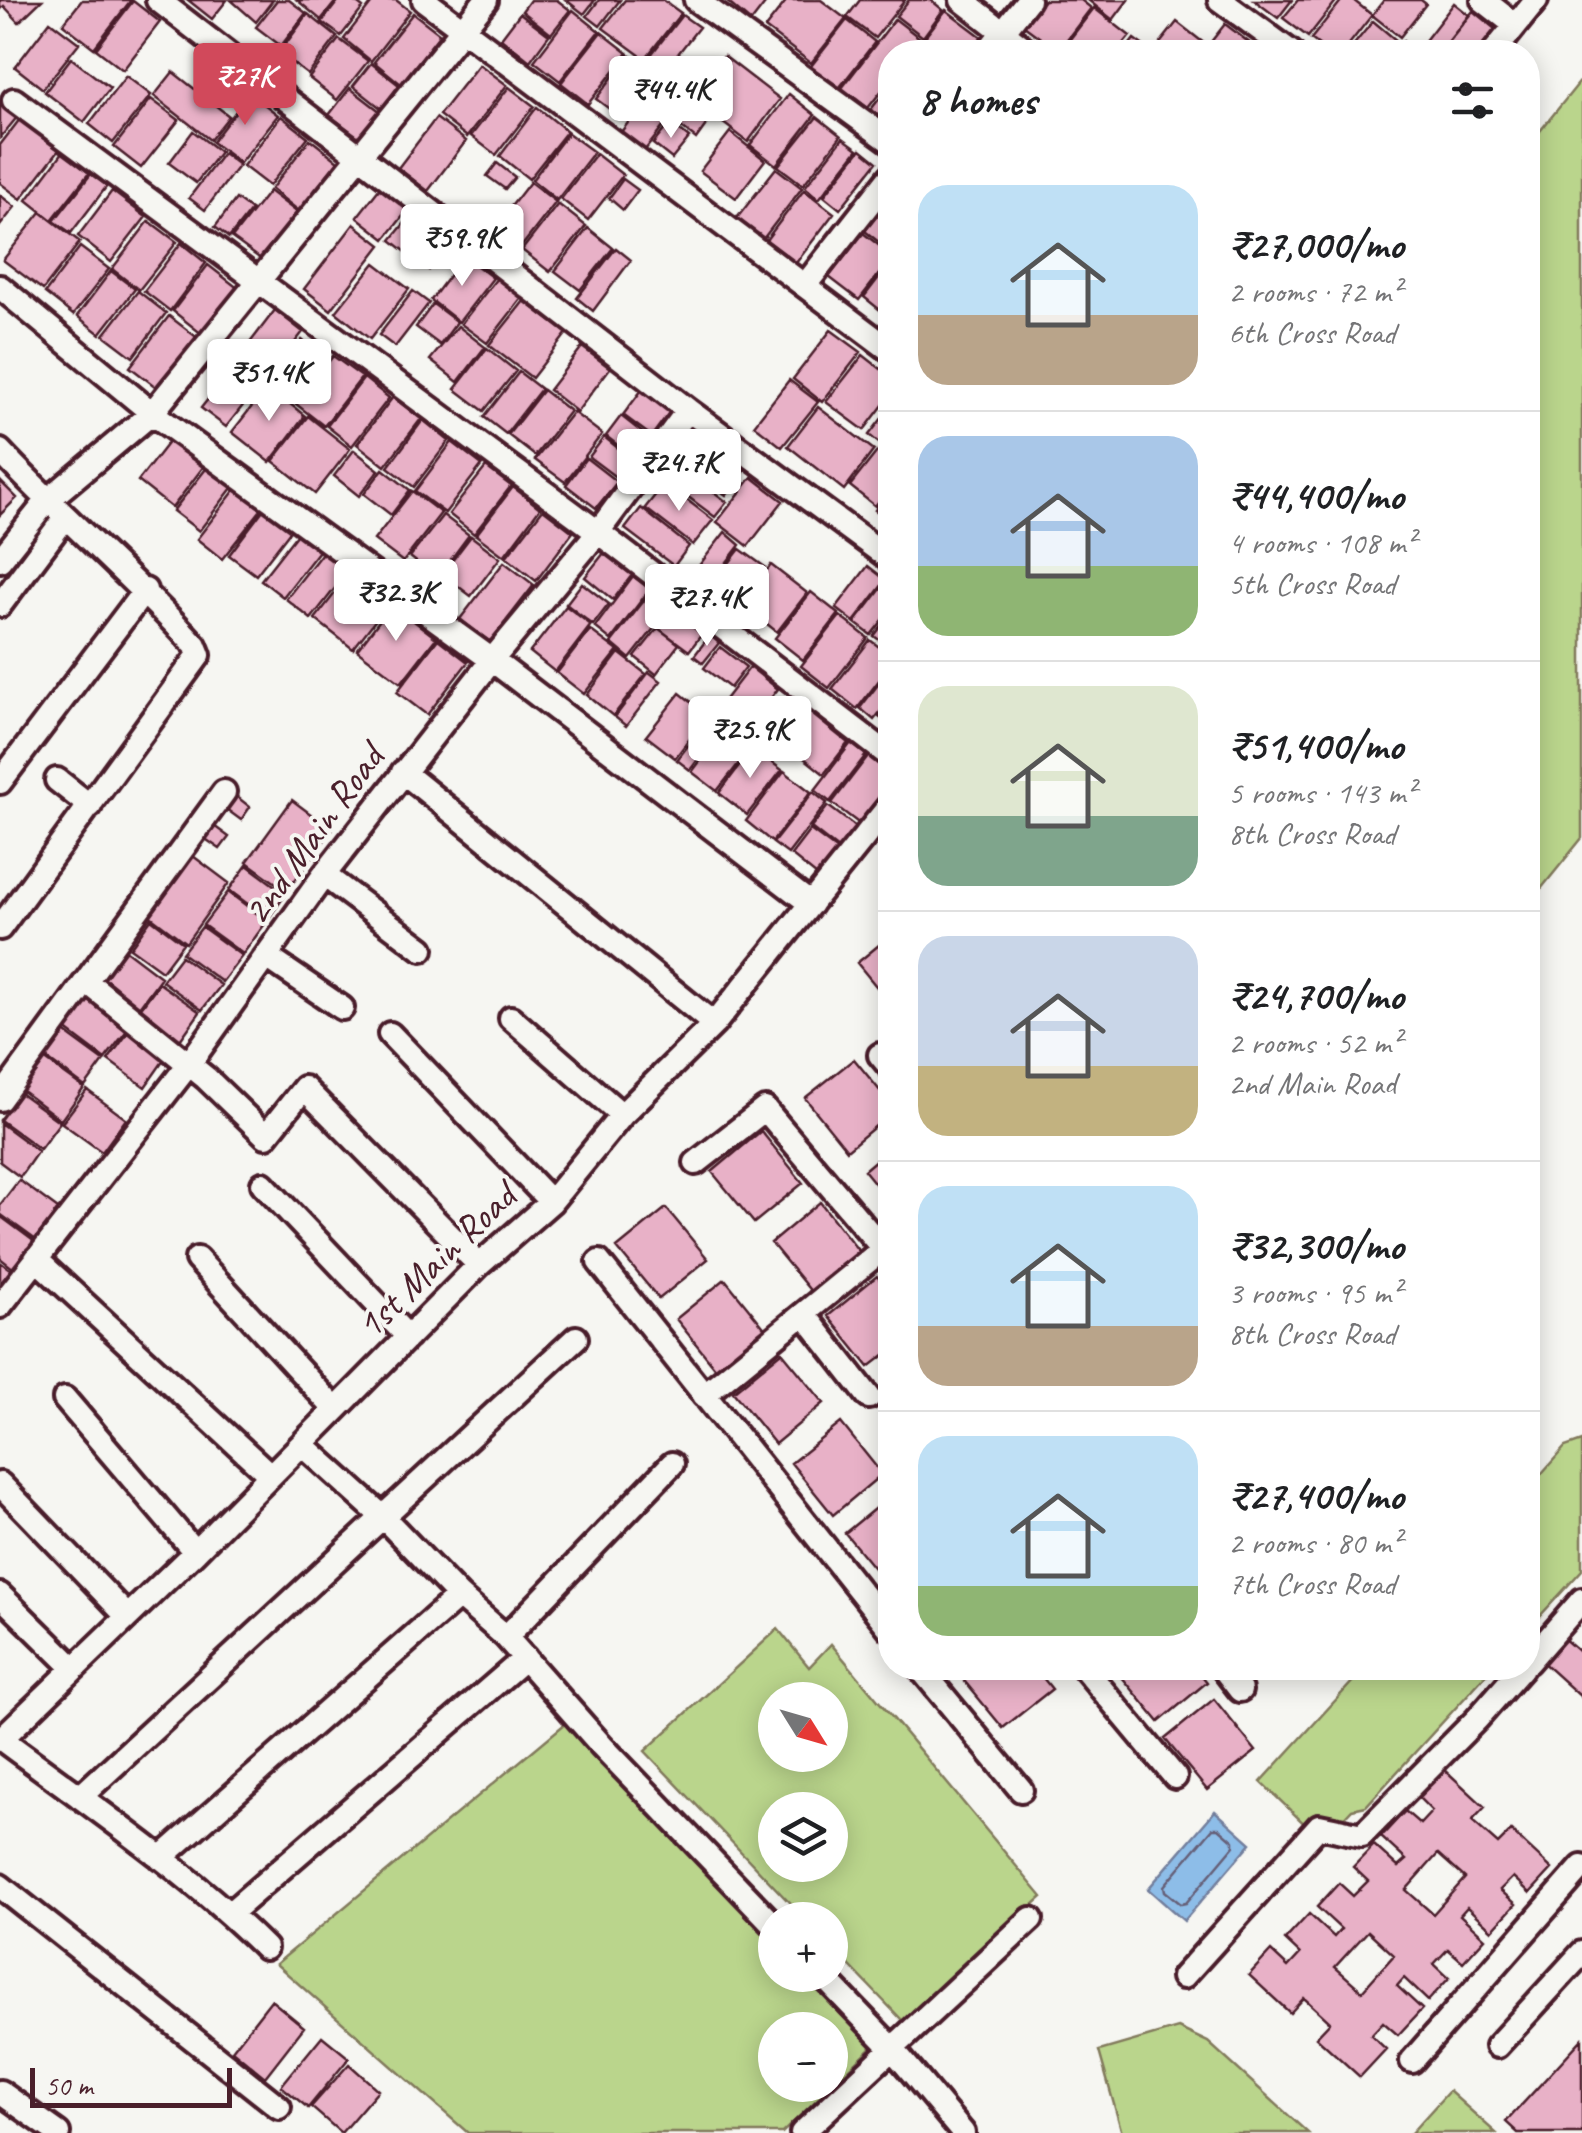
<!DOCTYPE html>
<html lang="en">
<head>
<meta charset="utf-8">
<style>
	:root { --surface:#fff; --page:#f6f6f6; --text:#202124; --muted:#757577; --line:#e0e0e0; --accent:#d1495b }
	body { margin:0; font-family:Caveat,sans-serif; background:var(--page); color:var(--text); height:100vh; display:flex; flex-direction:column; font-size:38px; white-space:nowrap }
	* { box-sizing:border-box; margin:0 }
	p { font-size:32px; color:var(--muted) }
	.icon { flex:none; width:55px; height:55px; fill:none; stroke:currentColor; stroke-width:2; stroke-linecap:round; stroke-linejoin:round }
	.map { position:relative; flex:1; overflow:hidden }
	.panel { position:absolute; left:878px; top:40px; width:662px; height:1640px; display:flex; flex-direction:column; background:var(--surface); border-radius:40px; box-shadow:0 5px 25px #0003 }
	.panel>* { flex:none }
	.needle { width:65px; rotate:127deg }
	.buttons { position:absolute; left:758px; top:1682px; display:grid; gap:20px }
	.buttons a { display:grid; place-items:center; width:90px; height:90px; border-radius:50%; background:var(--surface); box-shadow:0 5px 25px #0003; font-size:50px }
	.scale { position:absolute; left:30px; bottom:25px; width:202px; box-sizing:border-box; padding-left:10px; border:5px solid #4a1f2b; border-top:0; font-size:28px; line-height:35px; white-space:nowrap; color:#4a1f2b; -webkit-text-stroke:8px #f6f6f2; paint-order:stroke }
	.price { position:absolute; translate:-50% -85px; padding:0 22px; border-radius:10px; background:#fff; color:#222; font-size:32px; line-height:65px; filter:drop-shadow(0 2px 5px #0008) }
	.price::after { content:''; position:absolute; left:50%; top:60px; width:30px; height:22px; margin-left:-15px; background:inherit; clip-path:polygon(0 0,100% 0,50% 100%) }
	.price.on { background:var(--accent); color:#fff }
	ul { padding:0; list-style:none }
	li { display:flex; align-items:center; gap:30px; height:250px; padding:0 40px }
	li+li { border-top:2px solid var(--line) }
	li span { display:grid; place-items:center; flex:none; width:280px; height:200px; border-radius:30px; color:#555 }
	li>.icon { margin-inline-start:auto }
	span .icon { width:120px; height:120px; fill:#fffc; stroke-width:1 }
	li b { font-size:42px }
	h2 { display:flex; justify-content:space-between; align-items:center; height:120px; padding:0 40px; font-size:42px }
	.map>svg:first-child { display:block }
</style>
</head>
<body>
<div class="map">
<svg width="1582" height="2133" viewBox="0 0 1582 2133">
	<rect width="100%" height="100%" fill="#f6f6f2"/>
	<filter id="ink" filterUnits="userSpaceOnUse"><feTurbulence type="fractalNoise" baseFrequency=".01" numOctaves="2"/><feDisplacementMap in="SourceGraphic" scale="20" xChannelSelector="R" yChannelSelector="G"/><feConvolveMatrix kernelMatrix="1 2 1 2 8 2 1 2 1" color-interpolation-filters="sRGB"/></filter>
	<g filter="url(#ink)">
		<path fill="#bad58c" stroke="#827a5c" stroke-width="2.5" fill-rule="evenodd" d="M1582,79V838L1528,905V146Z
			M1582,1441V1570L1528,1629V1489L1565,1447Z
			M778,1629L809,1667L831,1644L1042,1897L903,2021L830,1945V1920H806L645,1751ZM775,1700H830V1755H775ZM775,1810H830V1865H775Z
			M1365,1668H1492L1366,1806L1352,1809L1322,1841L1261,1782Z
			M566,1723L775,1944V1975H804L872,2047L782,2133H468L276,1964ZM775,2030H830V2085H775Z
			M1178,2028L1208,2042L1308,2133H1122L1099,2051Z
			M1449,2091L1496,2133H1411Z"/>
		<path fill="#8dbde8" stroke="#727e9c" stroke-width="2.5" d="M1215,1811L1251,1843L1184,1921L1148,1889Z"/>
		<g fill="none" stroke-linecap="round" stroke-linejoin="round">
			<path stroke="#655e77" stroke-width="2.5" d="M1213,1828H1219L1234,1841V1846L1186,1903L1181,1904L1165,1891L1164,1886Z"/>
		</g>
		<path fill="#e8b1c7" stroke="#4a1f2b" stroke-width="2.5" fill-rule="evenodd" d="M0,0H42L19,22L4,6L0,10Z
			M82,0H131L94,48L63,24Z
			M188,0H227L212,19Z
			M231,0H273L256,22Z
			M277,0H289L306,13L281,46L256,27Z
			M297,0H337L321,20Z
			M339,0H353L363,8L341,36L322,22Z
			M374,0H396L410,11L371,61L344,39Z
			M530,0H557L570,10L551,34L522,11Z
			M566,0H595L584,14Z
			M599,0H620L600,26L587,16Z
			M625,0H663L681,13L645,59L603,28Z
			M725,0H768L751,22Z
			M787,0H821L846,19L811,63L765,28Z
			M860,0H905L875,38L847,17Z
			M909,0H931L943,10L923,37L896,16Z
			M1044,0H1081L1091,8L1058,51L1024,26Z
			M1088,0H1128L1113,20Z
			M1254,0H1292L1278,18Z
			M1298,0H1337L1308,37L1283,18Z
			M1342,0H1353L1372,15L1343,52H1328L1311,39Z
			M1384,0H1421L1426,4L1400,37L1372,15Z
			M133,1L160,22L123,70L96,49Z
			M1454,3L1469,15L1440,52H1427L1420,47Z
			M1094,8L1130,36L1117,52H1060Z
			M573,10L599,31L560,81L534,61Z
			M946,10L982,37L970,52H935L921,42Z
			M1473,11L1500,33L1485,52H1440Z
			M413,13L440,34L401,84L374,62Z
			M520,13L549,35L530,61L501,38Z
			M308,14L337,37L308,75L279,53Z
			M682,15L699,27L663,73L647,60Z
			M895,19L921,39L911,52H890V80L868,108L842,88Z
			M847,20L875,42L836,92L808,70Z
			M50,21L79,43L43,89L15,67Z
			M1373,21L1397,41L1388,52H1348Z
			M1177,22L1205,44L1198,52L1154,51Z
			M1225,24L1251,44L1244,52H1203Z
			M601,32L628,53L588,104L561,83Z
			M339,39L368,61L337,100L309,78Z
			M1134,39L1152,52H1124Z
			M1403,41L1419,52H1394Z
			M629,55L656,76L623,119L596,99Z
			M724,56L780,99L748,142L692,99Z
			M71,58L110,88L84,122L45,92Z
			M371,63L399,85L382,109L353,86Z
			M479,64L507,85L467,137L439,115Z
			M173,72L229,116L210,140L154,96Z
			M126,76L151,95L113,143L89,124Z
			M661,79L686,98L645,150L621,132Z
			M509,87L534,106L496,155L471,136Z
			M350,88L381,112L360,138L329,115Z
			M887,89L890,92V136L865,117Z
			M250,93L278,115L240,163L212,142Z
			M789,94L815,115L776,165L750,145Z
			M151,99L179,120L141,168L114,147Z
			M687,100L711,118L696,139L672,120Z
			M0,102L18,116L0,138Z
			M537,107L567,131L529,179L500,156Z
			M281,116L308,137L269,186L243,166Z
			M817,117L841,136L803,185L778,166Z
			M436,118L466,141L428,191L398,168Z
			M20,119L59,150L21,199L0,183V145Z
			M670,123L689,138L672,159L653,144Z
			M193,131L220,152L196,183L169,163Z
			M730,132L765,160L736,198L700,171Z
			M568,133L594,152L557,200L532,180Z
			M843,138L858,149L819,199L805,187Z
			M310,139L338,161L299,211L271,189Z
			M861,149L877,162L840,209L824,196Z
			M63,152L89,173L52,220L27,200Z
			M223,153L239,165L205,210L189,198Z
			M596,154L623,175L588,220L561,199Z
			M497,163L515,177L505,189L487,176Z
			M776,168L802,188L763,239L737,218Z
			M91,174L107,186L71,233L54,221Z
			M623,179L638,190L623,210L609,198Z
			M530,182L556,202L521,247L495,227Z
			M383,184L411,206L385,239L357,217Z
			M804,190L834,213L796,263L766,240Z
			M112,191L146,217L111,262L78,236Z
			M269,191L298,213L262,260L232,238Z
			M0,195L15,207L0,226Z
			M236,199L251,210L229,238L215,227Z
			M890,199V229L880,243L865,231Z
			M558,204L586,226L550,272L522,250Z
			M41,212L80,242L43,290L3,260Z
			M408,219L446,248L429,270L391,240Z
			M149,221L177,242L139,290L112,269Z
			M354,224L381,245L331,310L304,289Z
			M588,228L613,248L580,290L555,271Z
			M863,233L890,254V260L859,300L829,277Z
			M181,243L206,263L170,311L144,291Z
			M80,247L109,269L73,315L45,293Z
			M616,248L631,260L593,311L577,298Z
			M464,256L493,278L459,322L431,300Z
			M375,263L409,289L370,339L336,312Z
			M890,263V318L864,297Z
			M208,265L239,289L203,335L173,311Z
			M111,271L135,289L100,334L77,316Z
			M497,278L522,298L487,343L461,324Z
			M138,291L166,313L133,357L104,335Z
			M413,291L429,303L395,347L379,335Z
			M524,301L567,333L532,378L489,345Z
			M433,304L457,322L440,345L416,327Z
			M275,310L303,332L264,382L236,361Z
			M169,316L199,339L160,390L130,367Z
			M458,326L485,347L458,382L430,360Z
			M831,330L861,352L822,402L793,379Z
			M302,340L327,360L296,399L271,380Z
			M582,347L610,368L577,412L549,390Z
			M487,348L516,371L484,411L455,389Z
			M863,355L890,376V396L864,430L826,402Z
			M333,356L362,377L324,426L296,404Z
			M235,365L260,384L226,427L201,408Z
			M519,372L541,389L506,434L484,417Z
			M364,378L389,398L352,446L327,426Z
			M789,380L818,402L782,447L754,425Z
			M268,386L305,416L270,462L232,432Z
			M644,387L675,411L654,438L623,415Z
			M543,390L570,411L535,456L508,435Z
			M393,397L421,419L385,466L357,444Z
			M818,407L874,450L844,490L788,446Z
			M890,408V452L869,435Z
			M573,412L602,434L565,482L535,460Z
			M308,416L350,449L315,494L273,461Z
			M621,416L649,438L634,458L606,436Z
			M423,420L449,441L414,487L388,467Z
			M704,432L724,448L713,464L692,448Z
			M173,436L207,462L172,508L138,481Z
			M604,437L632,459L617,478L589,457Z
			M452,442L482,465L445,513L415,491Z
			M880,448L890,456V487L875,506L850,486Z
			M354,450L379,470L359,496L334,476Z
			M726,450L748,467L726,495L704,479Z
			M586,458L617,482L596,508L566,485Z
			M675,462L727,502L715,517L663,478Z
			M209,465L235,484L199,531L173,511Z
			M486,467L511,486L474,534L449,514Z
			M383,469L410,490L391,515L364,494Z
			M752,477L783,501L748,546L717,522Z
			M0,481L17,498L0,515Z
			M665,483L713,520L693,545L645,508Z
			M238,486L264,506L222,559L197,539Z
			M513,487L540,508L504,556L476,535Z
			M412,491L441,513L403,562L374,540Z
			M890,491V521L875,510Z
			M266,506L293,527L256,575L229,555Z
			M641,508L689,546L674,566L625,529Z
			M543,509L573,532L536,581L506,557Z
			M443,515L469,535L437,578L410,557Z
			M300,530L322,547L283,597L261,580Z
			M725,532L740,545L710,584L694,572Z
			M471,536L500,558L471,596L442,574Z
			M325,549L350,569L311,619L286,599Z
			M740,549L765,567L736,604L712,585Z
			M604,553L632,575L613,600L585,577Z
			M504,562L534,585L490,642L460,619Z
			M771,565L807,593L777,632L741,603Z
			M868,566L886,580L854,622L836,608Z
			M353,570L391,600L353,649L315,619Z
			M633,576L650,589L611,640L595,627Z
			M890,577V611L871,635L855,623Z
			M582,583L609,604L593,625L566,604Z
			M811,592L839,614L803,660L775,638Z
			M650,593L670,608L630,659L611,643Z
			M392,604L436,638L401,683L357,650Z
			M566,606L591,625L555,672L530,652Z
			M671,610L702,634L689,651L658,628Z
			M890,615V648L874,636Z
			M840,616L868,638L829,688L801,666Z
			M658,628L679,644L656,674L635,657Z
			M590,630L618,651L584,694L557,673Z
			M710,635L719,643L703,663L694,656Z
			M438,639L468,662L427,715L397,692Z
			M870,640L890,655V666L857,709L832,689Z
			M720,647L746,667L730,688L704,668Z
			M619,653L646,674L613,716L587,695Z
			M750,667L778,689L741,737L713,715Z
			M890,669V699L874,720L860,708Z
			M649,672L661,681L626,726L615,717Z
			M680,693L708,715L675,758L646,736Z
			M890,703V725L879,717Z
			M808,711L848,743L824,774L784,742Z
			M760,714L786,733L767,758L742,738Z
			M710,717L723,727L690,770L677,760Z
			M725,728L751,748L717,791L692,772Z
			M851,743L866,755L830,802L815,790Z
			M753,748L782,770L747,815L719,793Z
			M868,756L890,773V788L861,825L832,803Z
			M784,771L811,792L772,842L746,821Z
			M813,792L827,803L788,854L773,843Z
			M236,796L250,807L241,820L226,809Z
			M292,800L332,830L287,891L247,862Z
			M828,806L860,830L843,853L811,828Z
			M214,826L229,837L220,849L204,838Z
			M810,830L837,850L817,876L791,855Z
			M193,856L229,883L186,943L149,915Z
			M247,865L286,894L268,919L229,890Z
			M228,892L267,921L243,954L203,925Z
			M151,919L183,943L162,971L130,948Z
			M202,927L242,956L222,982L182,953Z
			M890,936V1003L857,963Z
			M124,949L161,977L139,1007L102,979Z
			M181,956L221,985L202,1010L162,981Z
			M159,983L200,1012L178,1043L137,1013Z
			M87,999L128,1029L105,1059L65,1029Z
			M130,1030L166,1057L145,1087L108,1060Z
			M63,1031L104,1061L85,1087L45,1057Z
			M44,1059L84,1088L61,1120L21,1090Z
			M854,1059L890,1103V1114L847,1150L805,1098Z
			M87,1090L126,1119L102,1152L62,1123Z
			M20,1093L60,1122L40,1149L0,1120Z
			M0,1123L38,1151L20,1177L0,1162Z
			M761,1131L803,1183L754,1223L712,1172Z
			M890,1148V1202L864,1170Z
			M19,1180L58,1209L36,1240L0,1214V1205Z
			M820,1202L861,1254L813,1294L771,1243Z
			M666,1208L708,1259L659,1299L617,1248Z
			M0,1216L35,1242L14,1269L0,1258Z
			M0,1262L14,1272L0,1292Z
			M877,1276L890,1292V1351L869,1367L828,1316Z
			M725,1279L767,1331L717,1370L676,1319Z
			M782,1352L824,1403L775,1444L733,1392Z
			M841,1423L882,1474L833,1515L791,1463Z
			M890,1496V1581L887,1584L845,1533Z
			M1561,1636L1578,1651L1582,1647L1581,1697L1540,1660Z
			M973,1668H1035L1052,1689L1003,1728L961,1677Z
			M1121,1668H1196L1207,1682L1159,1722L1117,1671Z
			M1214,1699L1256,1751L1207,1790L1165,1739Z
			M1444,1769L1485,1807L1472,1821L1498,1844L1511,1831L1552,1869L1530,1893L1513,1877L1500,1890L1516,1904L1492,1930L1467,1907L1460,1915L1485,1938L1463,1962L1448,1949L1434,1964L1449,1978L1428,2001L1404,1978L1397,1986L1422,2009L1398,2035L1383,2022L1371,2035L1386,2049L1360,2077L1316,2037L1330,2022L1304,1998L1290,2013L1249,1975L1271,1951L1288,1967L1300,1954L1285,1940L1309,1914L1334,1937L1341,1929L1317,1907L1339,1883L1353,1896L1368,1881L1353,1867L1374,1845L1398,1867L1406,1860L1381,1837L1405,1811L1420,1824L1432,1811L1418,1797ZM1438,1854L1465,1878L1433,1914L1406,1890ZM1368,1931L1394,1955L1362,1991L1335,1967Z
			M271,2000L304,2027L265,2077L232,2050Z
			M322,2036L349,2058L308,2108L281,2086Z
			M1582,2039V2133H1518L1506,2122Z
			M349,2064L378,2090L341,2133L311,2107Z"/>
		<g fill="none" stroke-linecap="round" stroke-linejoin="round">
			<defs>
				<path id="street" d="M158,0L688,410L890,559
					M424,0L890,350
					M696,0L890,141
					M962,0L1029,52
					M1220,0L1291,52
					M1483,0L1515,25
					M987,52L1028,0
					M1494,52L1536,0
					M14,100L598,532L890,756
					M806,284L890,177
					M0,287L152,413L492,660L811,904
					M0,451C63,518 133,577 195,645L199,655L0,928
					M0,560L47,501L152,413L486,0
					M0,605L65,518
					M403,772L714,1024
					M57,780L90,806
					M0,782L145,590
					M324,875L422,949
					M267,957L342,1008
					M86,981L206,1078L266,1136L304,1088L479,1265
					M511,1018L622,1115
					M390,1034L551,1202
					M880,1055L890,1067
					M0,1099L224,792
					M696,1163L765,1109L890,1257
					M263,1184L408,1337
					M36,1259L270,1475
					M197,1259L334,1408
					M599,1262L890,1629
					M0,1306L189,1064L324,875L492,660L598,532L688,410
					M804,1314L869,1397
					M704,1395L883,1249
					M65,1399L195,1552
					M302,1444L384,1518L459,1596L506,1637L602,1746L775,1926
					M0,1484L127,1616
					M0,1595L74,1668
					M506,1637L672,1464
					M1528,1662L1582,1600
					M920,1668L1021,1790
					M1084,1668L1175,1777
					M1223,1668L1240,1690
					M0,1738C90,1805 185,1869 265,1948
					M0,1740L195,1552L479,1265L551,1202L622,1115L714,1024L890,805
					M80,1797L576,1338
					M161,1858L459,1596
					M0,1886L279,2107
					M230,1913L525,1658
					M822,1975L891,2047L963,2133
					M1183,1977L1319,1826L1362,1835L1477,1719L1522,1668
					M1497,2046L1582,1953
					M1412,2061L1582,1867
					M0,2092L58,2133
					M802,2133L1031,1919"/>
			</defs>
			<use href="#street" stroke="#4a1f2b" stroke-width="30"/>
			<use href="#street" stroke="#f6f6f2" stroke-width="22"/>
		</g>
	</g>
	<g text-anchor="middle" stroke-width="8" stroke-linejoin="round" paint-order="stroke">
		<g font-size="40" fill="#4a1f2b" stroke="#f6f6f2">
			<text transform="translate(312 834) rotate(-54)" y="14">2nd Main Road</text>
			<text transform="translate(435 1260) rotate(-44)" y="14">1st Main Road</text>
		</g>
	</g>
</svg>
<div class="buttons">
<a><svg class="needle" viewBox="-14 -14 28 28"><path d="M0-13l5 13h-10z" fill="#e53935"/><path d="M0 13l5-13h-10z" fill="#757577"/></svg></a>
<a><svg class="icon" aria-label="layers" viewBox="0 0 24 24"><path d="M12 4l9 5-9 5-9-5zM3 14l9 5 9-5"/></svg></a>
<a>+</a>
<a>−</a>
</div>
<div class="scale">50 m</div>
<b class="price on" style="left:245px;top:128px">₹27K</b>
<b class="price" style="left:671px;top:141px">₹44.4K</b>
<b class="price" style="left:462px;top:289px">₹59.9K</b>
<b class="price" style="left:269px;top:424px">₹51.4K</b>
<b class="price" style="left:679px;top:514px">₹24.7K</b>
<b class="price" style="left:396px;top:644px">₹32.3K</b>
<b class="price" style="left:707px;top:649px">₹27.4K</b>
<b class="price" style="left:750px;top:781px">₹25.9K</b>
<section class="panel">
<h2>8 homes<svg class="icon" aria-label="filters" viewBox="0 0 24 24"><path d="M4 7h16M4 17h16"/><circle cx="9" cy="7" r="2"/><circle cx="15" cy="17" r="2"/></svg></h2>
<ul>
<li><span style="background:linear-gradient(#bfe0f5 65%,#b9a48a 0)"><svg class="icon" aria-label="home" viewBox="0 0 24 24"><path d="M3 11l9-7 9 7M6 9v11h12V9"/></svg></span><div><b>₹27,000/mo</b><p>2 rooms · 72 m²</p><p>6th Cross Road</p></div></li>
<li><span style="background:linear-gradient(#a9c7e8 65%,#8fb573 0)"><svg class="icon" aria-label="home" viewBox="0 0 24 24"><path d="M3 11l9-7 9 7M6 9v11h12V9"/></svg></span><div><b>₹44,400/mo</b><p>4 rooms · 108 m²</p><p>5th Cross Road</p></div></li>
<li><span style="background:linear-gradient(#dfe7d0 65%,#7fa58c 0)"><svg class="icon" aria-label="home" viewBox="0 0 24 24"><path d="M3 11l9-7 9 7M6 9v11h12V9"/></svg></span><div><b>₹51,400/mo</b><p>5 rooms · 143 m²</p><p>8th Cross Road</p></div></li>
<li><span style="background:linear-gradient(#c9d6e8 65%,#c2b280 0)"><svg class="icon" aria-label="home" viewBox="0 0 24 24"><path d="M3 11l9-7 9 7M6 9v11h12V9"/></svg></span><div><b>₹24,700/mo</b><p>2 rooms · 52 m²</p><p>2nd Main Road</p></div></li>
<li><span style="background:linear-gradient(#bfe0f5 70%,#b9a48a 0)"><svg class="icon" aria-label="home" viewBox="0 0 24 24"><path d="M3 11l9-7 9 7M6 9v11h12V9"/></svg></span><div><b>₹32,300/mo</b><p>3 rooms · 95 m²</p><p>8th Cross Road</p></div></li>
<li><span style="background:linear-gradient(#bfe0f5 75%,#8fb573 0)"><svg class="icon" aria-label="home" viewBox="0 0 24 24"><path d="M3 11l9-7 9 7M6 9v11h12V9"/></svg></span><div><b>₹27,400/mo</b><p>2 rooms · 80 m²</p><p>7th Cross Road</p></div></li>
</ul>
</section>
</div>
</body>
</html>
